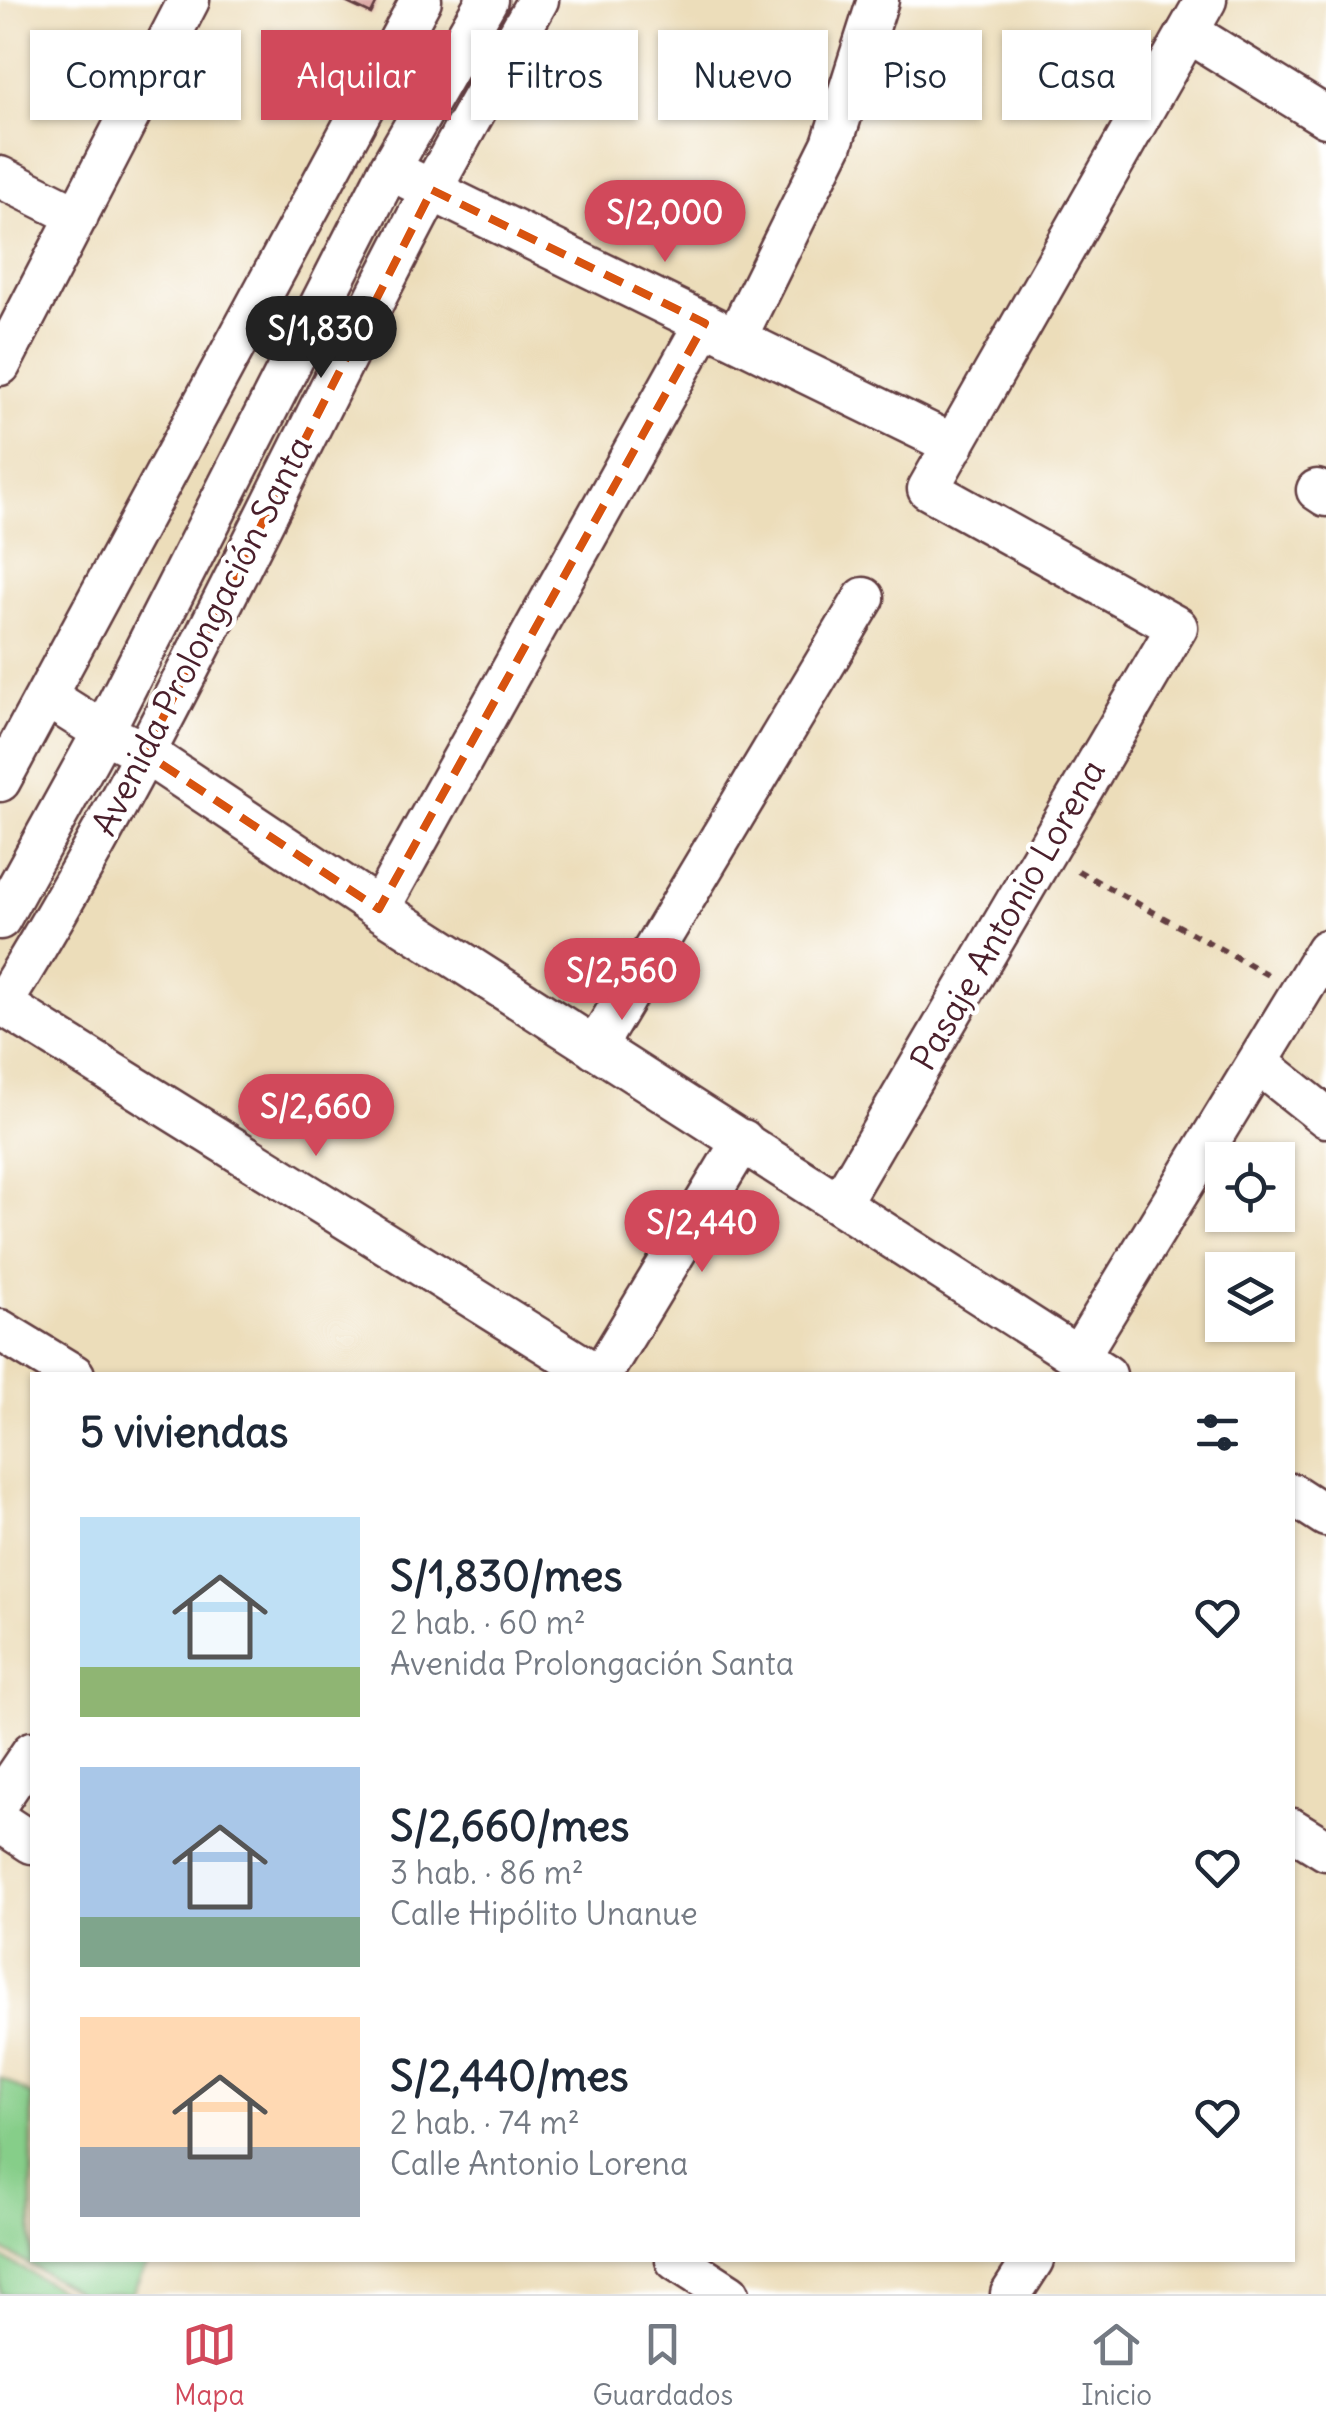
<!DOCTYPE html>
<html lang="es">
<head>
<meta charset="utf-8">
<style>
	:root { --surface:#fff; --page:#f6f6f7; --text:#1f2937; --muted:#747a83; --line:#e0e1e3; --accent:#d1495b }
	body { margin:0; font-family:Delius,sans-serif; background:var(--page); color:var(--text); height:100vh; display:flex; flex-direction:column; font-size:38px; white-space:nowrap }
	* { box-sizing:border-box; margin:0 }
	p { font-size:32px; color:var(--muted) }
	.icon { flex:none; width:55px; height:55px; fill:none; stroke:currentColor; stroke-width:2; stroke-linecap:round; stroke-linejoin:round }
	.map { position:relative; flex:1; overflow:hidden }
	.panel { position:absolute; left:30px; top:1372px; width:1265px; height:890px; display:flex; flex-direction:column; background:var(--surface); border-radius:0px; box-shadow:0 2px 8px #0004 }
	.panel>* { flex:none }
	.guide { position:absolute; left:30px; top:30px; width:1268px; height:90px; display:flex; gap:20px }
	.controls { position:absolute; left:1205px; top:1142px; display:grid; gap:20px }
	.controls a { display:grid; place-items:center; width:90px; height:90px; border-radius:0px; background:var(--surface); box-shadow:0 2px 8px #0004; font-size:50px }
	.price { position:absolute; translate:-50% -85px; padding:0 22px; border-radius:35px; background:var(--accent); color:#fff; font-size:32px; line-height:65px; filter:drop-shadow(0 2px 5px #0008) }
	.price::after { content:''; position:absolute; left:50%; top:60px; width:30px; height:22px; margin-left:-15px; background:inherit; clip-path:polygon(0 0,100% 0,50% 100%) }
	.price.current { background:#222; color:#fff }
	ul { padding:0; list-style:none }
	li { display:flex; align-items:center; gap:30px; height:250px; padding:0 50px }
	li span { display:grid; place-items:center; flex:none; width:280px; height:200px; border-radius:0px; color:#555 }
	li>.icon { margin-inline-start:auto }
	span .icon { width:120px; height:120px; fill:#fffc; stroke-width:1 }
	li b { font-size:42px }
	h2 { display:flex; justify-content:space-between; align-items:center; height:120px; padding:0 50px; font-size:42px }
	.chip { padding:0 35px; border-radius:0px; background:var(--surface); box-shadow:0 2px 8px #0004; font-size:35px; line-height:90px }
	.chip.current { background:var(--accent); color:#fff }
	.tabs { display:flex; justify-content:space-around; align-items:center; height:140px; border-top:2px solid var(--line); background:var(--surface); font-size:28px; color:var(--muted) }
	.tabs a { display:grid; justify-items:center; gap:5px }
	.tabs .current { color:var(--accent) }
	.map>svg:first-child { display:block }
</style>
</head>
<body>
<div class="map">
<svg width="1326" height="2294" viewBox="0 0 1326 2294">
	<rect width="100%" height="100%" fill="#fff"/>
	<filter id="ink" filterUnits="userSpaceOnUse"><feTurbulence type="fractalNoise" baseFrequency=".01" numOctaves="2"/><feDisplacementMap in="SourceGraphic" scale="20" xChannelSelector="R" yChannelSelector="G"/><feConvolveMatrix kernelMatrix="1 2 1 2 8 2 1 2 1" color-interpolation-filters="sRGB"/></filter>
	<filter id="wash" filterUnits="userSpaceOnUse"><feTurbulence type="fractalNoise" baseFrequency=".0048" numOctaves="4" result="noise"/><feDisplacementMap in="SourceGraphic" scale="40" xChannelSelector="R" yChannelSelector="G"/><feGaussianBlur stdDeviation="2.25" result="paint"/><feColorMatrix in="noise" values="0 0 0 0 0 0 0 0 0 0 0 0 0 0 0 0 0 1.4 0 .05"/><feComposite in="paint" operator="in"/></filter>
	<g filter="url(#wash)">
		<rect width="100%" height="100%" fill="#ecddba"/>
		<path fill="#86ce89" stroke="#68765a" stroke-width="2.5" d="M0,2077L32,2096V2260H150L131,2294H81L0,2248Z
			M0,2256L68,2294H0Z"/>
		<g id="blocks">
			<path fill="#d59a96" d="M341,0H378L371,14Z"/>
		</g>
	</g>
	<g filter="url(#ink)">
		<use href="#blocks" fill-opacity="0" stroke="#623c40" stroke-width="2.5"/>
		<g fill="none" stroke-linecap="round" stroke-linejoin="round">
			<defs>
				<path id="minor" d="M1190,33L1326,117
					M0,177L78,216
					M409,179L954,445
					M736,338L832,144L878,0
					M0,365L189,0
					M1317,490L1326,496
					M46,696L103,732L145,753L379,909L1106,1375
					M0,781L421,0
					M379,909L705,323
					M0,919L103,732L389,170L487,0
					M0,1003L597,1375
					M0,1007C162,746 287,463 431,191C465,127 502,64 538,0
					M595,1048L864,598
					M1258,1063L1326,1117
					M839,1204L1177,627L928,489L1206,0
					M0,1330L74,1375
					M1078,1357L1326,950
					M601,1375L743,1140
					M1292,1494L1326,1516
					M0,1799L32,1752
					M0,1822L32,1843
					M1292,1829L1326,1850
					M676,2260L729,2294
					M1011,2294L1033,2260"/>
			</defs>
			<use href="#minor" stroke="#623c40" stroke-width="45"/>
			<path stroke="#623c40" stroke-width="6" stroke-dasharray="8 8" stroke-linecap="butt" d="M1078,871L1268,975"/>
			<use href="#minor" stroke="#fff" stroke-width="40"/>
		</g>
	</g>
	<path fill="none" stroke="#d8530f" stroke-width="8" stroke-dasharray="20 12" stroke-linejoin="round" d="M432,190L705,323L379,909L145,753Z"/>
	<g text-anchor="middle" stroke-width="9" stroke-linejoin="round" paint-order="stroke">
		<g font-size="35" fill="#4a1f2b" stroke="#fff">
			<text transform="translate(202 636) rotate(-63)" y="12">Avenida Prolongación Santa</text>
			<text transform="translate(1008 915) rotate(-60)" y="12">Pasaje Antonio Lorena</text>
		</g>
	</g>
</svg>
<div class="controls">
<a><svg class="icon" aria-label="locate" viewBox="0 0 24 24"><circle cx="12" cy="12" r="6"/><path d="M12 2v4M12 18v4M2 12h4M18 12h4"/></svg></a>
<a><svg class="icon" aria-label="layers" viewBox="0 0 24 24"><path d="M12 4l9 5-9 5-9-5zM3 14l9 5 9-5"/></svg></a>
</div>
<b class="price" style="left:665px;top:265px">S/2,000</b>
<b class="price current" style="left:321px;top:381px">S/1,830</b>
<b class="price" style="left:622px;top:1023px">S/2,560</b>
<b class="price" style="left:316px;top:1159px">S/2,660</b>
<b class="price" style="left:702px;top:1275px">S/2,440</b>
<div class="guide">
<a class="chip">Comprar</a>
<a class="chip current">Alquilar</a>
<a class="chip">Filtros</a>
<a class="chip">Nuevo</a>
<a class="chip">Piso</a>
<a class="chip">Casa</a>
</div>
<section class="panel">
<h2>5 viviendas<svg class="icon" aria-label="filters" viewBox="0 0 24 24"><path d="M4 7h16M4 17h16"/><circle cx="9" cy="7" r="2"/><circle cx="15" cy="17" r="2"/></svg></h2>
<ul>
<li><span style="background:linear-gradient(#bfe0f5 75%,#8fb573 0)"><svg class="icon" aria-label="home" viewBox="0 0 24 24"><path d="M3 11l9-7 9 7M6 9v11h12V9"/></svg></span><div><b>S/1,830/mes</b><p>2 hab. · 60 m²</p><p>Avenida Prolongación Santa</p></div><svg class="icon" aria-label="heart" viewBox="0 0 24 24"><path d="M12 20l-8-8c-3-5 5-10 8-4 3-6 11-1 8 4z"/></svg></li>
<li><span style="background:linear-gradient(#a9c7e8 75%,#7fa58c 0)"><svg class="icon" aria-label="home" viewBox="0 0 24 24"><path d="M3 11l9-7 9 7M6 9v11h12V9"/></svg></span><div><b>S/2,660/mes</b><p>3 hab. · 86 m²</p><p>Calle Hipólito Unanue</p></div><svg class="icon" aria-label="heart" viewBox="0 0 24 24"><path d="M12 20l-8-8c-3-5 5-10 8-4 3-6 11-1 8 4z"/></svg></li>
<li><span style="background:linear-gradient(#ffd9b3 65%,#9aa5b1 0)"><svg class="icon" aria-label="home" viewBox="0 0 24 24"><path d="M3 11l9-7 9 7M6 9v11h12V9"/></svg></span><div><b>S/2,440/mes</b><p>2 hab. · 74 m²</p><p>Calle Antonio Lorena</p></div><svg class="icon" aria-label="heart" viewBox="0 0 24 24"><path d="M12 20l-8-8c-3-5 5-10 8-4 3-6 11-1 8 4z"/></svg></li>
</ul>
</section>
</div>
<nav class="tabs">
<a class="current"><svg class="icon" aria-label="map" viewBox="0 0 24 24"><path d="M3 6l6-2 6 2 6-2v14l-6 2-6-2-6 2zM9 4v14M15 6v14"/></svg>Mapa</a>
<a><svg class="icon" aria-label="saved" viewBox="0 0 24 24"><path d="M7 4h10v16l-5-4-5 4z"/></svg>Guardados</a>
<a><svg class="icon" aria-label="home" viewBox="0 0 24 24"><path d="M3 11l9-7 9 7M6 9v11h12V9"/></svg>Inicio</a>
</nav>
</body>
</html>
